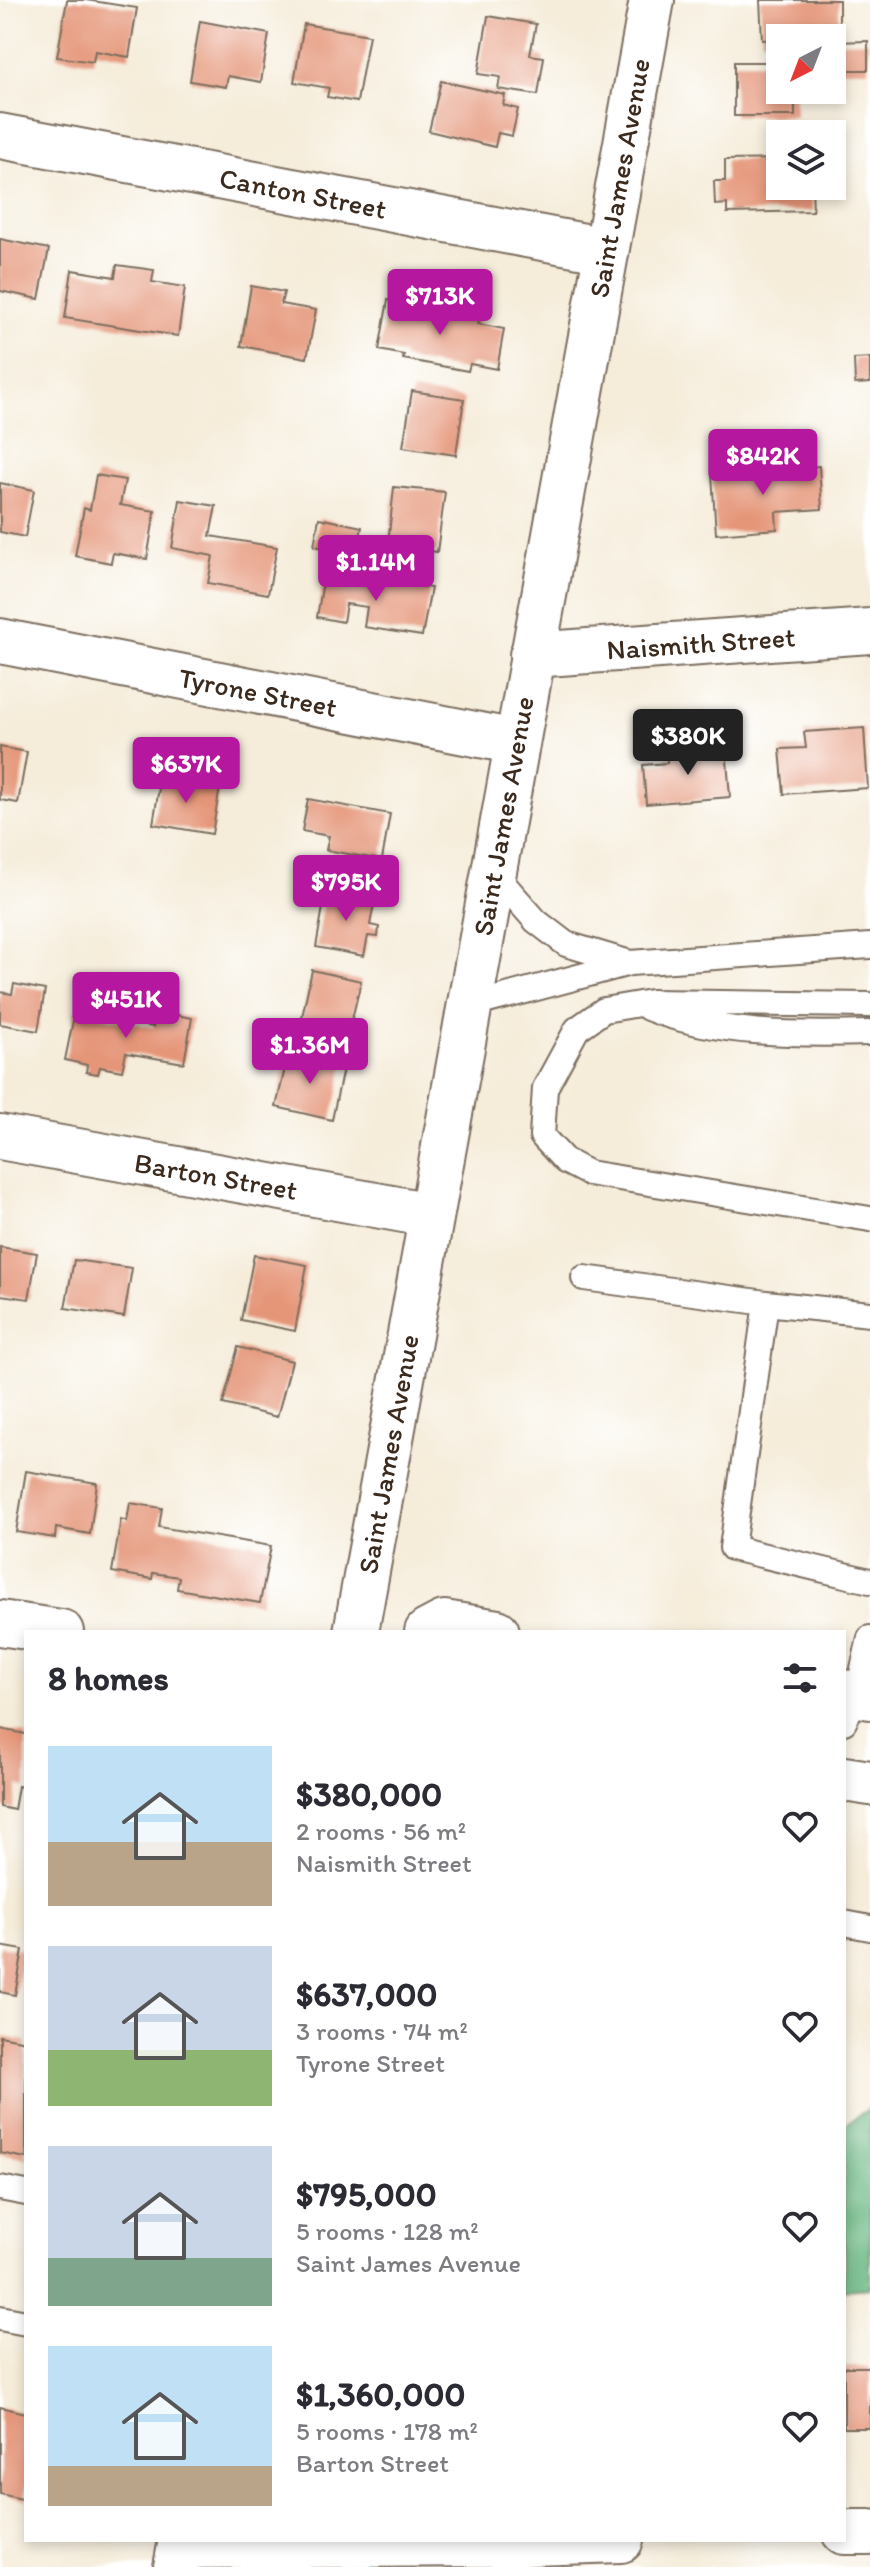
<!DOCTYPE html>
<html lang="en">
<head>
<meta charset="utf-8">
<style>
	:root { --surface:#fff; --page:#f2f2f3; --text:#2b2b33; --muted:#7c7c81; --accent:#b5179e }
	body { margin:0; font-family:Itim,sans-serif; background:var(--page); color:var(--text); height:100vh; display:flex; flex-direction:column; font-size:30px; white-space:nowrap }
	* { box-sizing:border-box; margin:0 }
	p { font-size:26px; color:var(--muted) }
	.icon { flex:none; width:44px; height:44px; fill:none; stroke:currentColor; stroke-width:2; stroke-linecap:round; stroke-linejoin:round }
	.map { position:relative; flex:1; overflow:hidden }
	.sheet { position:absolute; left:24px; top:1630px; width:822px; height:912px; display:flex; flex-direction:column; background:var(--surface); border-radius:0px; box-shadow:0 4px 12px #0003 }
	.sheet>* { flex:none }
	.needle { width:52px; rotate:222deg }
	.tools { position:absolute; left:766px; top:24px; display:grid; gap:16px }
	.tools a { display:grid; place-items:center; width:80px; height:80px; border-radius:0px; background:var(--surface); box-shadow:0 4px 12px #0003; font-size:40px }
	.price { position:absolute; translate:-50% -68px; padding:0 18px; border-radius:8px; background:var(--accent); color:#fff; font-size:26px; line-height:52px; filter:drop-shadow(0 2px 4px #0008) }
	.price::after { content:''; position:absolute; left:50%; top:48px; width:24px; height:18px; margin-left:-12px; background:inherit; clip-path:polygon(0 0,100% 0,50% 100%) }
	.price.on { background:#222; color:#fff }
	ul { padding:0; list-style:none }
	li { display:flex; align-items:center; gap:24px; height:200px; padding:0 24px }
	li span { display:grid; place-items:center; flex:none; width:224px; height:160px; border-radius:0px; color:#555 }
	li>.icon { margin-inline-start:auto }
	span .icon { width:96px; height:96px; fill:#fffc; stroke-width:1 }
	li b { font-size:34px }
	h2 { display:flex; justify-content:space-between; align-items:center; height:96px; padding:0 24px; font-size:34px }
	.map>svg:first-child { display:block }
</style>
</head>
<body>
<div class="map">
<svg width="870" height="2567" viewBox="0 0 870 2567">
	<rect width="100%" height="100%" fill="#fff"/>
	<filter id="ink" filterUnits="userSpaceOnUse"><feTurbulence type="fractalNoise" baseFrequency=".0125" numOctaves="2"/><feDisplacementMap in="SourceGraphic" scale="16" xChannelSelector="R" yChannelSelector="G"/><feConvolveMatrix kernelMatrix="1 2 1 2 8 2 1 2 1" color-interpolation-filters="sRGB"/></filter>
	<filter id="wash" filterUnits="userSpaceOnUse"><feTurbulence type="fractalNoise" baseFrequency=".006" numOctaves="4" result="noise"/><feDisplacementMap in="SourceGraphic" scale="32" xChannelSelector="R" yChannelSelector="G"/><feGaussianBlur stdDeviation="1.8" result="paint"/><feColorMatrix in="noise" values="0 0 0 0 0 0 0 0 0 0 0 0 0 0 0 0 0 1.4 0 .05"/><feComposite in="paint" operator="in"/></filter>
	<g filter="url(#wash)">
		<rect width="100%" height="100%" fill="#f5ecd9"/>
		<path fill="#66b47e" stroke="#506f4e" stroke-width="2" d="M870,2108V2288L844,2290V2125Z"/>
		<g id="blocks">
			<path fill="#e59679" d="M67,0H86L137,8L129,57L95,51L93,62L57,57Z
				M760,0H839V27L801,28V38L762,40Z
				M488,16L536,24L530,55L544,57L538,95L498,89L500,77L478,74Z
				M200,21L269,34L261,82L228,76L226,87L190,81Z
				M304,24L369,35L357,102L327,97L329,88L294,82Z
				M868,41V70H835L834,42Z
				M734,62H780V90H795V116H734Z
				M441,81L505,95L503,105L518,109L512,136L498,133L495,147L429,131Z
				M780,159V186H812L813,211L727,213V204L715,205L714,181H725V160Z
				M0,239L49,249L39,299L0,291Z
				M117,265L154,270L152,282L185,287L178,336L65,318L72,270L115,277Z
				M251,286L284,292L281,304L316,310L307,358L241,346Z
				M388,300L479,317L478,324L504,329L497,369L470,364L468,371L403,359L404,355L379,350Z
				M870,358V383L855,384L854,359Z
				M412,391L464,399L456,455L403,447Z
				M819,466L822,509L776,512L777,529L716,534L712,475Z
				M96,475L125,480L120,505L155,511L147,559L113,553L111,563L75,556L84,508L90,510Z
				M0,483L34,490L25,537L0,532Z
				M394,487L445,492L437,552L388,544Z
				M180,500L216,506L210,536L277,547L268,594L208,583L213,556L172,548Z
				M319,518L362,527L357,554L314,546Z
				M325,570L350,574L348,580L373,585L374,579L431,588L422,636L364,627L367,607L346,604L343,622L317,617Z
				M864,728L868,788L784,794L780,749L806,748L804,732Z
				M0,747L27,752L18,803L0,800Z
				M726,748L730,797L646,804L643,765L667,763V753Z
				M161,776L220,787L212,834L153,824Z
				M308,799L390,814L382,860L326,850L329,836L302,831Z
				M326,890L375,898L370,925L379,927L378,937L368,936L364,956L316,947Z
				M312,970L361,981L347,1041L299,1031Z
				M14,984L45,990L38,1031L0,1024V992L12,994Z
				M75,1011L153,1027L155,1011L192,1018L184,1063L126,1053L122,1071L100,1067L98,1074L86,1072L87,1065L65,1060Z
				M289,1051L344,1064L332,1120L276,1107Z
				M0,1247L37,1253L29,1299L0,1295Z
				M254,1255L307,1265L295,1331L241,1320Z
				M74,1260L132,1268L124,1317L65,1308Z
				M238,1347L292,1361L277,1417L223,1404Z
				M26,1471L97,1483L90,1534L56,1528L55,1538L16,1532Z
				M130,1503L162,1508L159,1527L271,1546L260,1603L177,1589L179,1577L153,1573L152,1579L112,1572L121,1519L127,1521Z
				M0,1729L26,1734V1788L18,1786L14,1810L0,1807Z
				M0,1946L23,1950L15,1995L0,1992Z
				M0,2036L26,2041V2158L0,2153Z
				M844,2367H870V2428H844Z
				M0,2407L26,2413V2500L0,2494Z"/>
		</g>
	</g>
	<g filter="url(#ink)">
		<use href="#blocks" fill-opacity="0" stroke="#7c6e5f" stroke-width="2"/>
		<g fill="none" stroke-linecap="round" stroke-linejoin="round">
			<defs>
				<path id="service" d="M493,872L536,921L566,944L630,963
					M870,1005L651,1002L604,1010L577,1029L545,1088L542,1136L565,1161L588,1173L870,1219
					M469,1006L630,963L870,946
					M648,1008C715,1035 798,1035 870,1033
					M584,1278L766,1303
					M870,1314L766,1303L732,1548L870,1581
					M844,1722L857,1695L870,1638
					M844,1923L870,1928
					M0,2188L26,2193
					M0,2318L26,2323"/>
				<path id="minor" d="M0,136L606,250
					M0,641L516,742
					M532,655L870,631
					M0,1137L431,1215
					M0,1623L61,1632
					M427,1632L444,1623L497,1632
					M844,1692L870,1697
					M844,1779L870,1783
					M844,2532H870
					M180,2546L504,2544L621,2540"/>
				<path id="secondary" d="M356,1632L652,0
					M176,2567L181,2540"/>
			</defs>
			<use href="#service" stroke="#7c6e5f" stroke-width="28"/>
			<use href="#minor" stroke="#7c6e5f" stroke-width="48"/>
			<use href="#secondary" stroke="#7c6e5f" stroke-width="48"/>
			<use href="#service" stroke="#fff" stroke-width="24"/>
			<use href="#minor" stroke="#fff" stroke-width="44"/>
			<use href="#secondary" stroke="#fff" stroke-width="44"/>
		</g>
	</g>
	<g text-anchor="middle" stroke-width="7" stroke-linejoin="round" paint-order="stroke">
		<g font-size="28" fill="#3b2a1e" stroke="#fff">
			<text transform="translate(619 178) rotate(-80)" y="10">Saint James Avenue</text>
			<text transform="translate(303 193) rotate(11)" y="10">Canton Street</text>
			<text transform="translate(701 643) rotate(-4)" y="10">Naismith Street</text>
			<text transform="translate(258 692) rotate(11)" y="10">Tyrone Street</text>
			<text transform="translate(503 816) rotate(-80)" y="10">Saint James Avenue</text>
			<text transform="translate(216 1176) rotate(10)" y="10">Barton Street</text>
			<text transform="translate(388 1454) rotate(-80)" y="10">Saint James Avenue</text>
		</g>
	</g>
</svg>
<div class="tools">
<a><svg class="needle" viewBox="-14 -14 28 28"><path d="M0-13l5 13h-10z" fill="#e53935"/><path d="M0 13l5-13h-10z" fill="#7c7c81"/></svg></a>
<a><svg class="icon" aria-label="layers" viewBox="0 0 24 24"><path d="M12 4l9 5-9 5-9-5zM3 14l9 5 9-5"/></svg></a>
</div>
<b class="price" style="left:440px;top:337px">$713K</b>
<b class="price" style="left:763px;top:497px">$842K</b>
<b class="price" style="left:376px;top:603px">$1.14M</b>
<b class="price on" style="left:688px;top:777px">$380K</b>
<b class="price" style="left:186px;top:805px">$637K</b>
<b class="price" style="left:346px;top:923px">$795K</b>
<b class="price" style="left:126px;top:1040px">$451K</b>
<b class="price" style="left:310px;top:1086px">$1.36M</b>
<section class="sheet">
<h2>8 homes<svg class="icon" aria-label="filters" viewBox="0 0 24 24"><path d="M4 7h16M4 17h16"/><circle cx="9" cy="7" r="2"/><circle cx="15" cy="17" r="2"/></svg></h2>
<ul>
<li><span style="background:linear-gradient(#bfe0f5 60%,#b9a48a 0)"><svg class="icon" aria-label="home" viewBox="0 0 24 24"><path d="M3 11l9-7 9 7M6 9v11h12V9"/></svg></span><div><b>$380,000</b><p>2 rooms · 56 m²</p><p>Naismith Street</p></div><svg class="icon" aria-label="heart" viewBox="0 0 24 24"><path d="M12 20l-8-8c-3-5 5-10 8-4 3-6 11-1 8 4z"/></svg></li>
<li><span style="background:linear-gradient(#c9d6e8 65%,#8fb573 0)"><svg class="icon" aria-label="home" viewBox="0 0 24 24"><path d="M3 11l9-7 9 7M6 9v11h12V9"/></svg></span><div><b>$637,000</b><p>3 rooms · 74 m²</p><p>Tyrone Street</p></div><svg class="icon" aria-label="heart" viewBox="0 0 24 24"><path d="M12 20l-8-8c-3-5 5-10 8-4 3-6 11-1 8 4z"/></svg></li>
<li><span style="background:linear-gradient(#c9d6e8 70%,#7fa58c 0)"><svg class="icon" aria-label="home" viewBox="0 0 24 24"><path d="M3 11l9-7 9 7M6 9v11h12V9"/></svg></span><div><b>$795,000</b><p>5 rooms · 128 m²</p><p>Saint James Avenue</p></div><svg class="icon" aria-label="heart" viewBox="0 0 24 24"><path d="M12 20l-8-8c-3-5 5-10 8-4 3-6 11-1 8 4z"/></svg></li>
<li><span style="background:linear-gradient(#bfe0f5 75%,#b9a48a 0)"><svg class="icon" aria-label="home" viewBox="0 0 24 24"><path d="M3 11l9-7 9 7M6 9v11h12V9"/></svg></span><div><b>$1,360,000</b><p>5 rooms · 178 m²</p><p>Barton Street</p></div><svg class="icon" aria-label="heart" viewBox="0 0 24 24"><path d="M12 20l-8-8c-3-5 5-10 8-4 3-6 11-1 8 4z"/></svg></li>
</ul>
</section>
</div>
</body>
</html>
